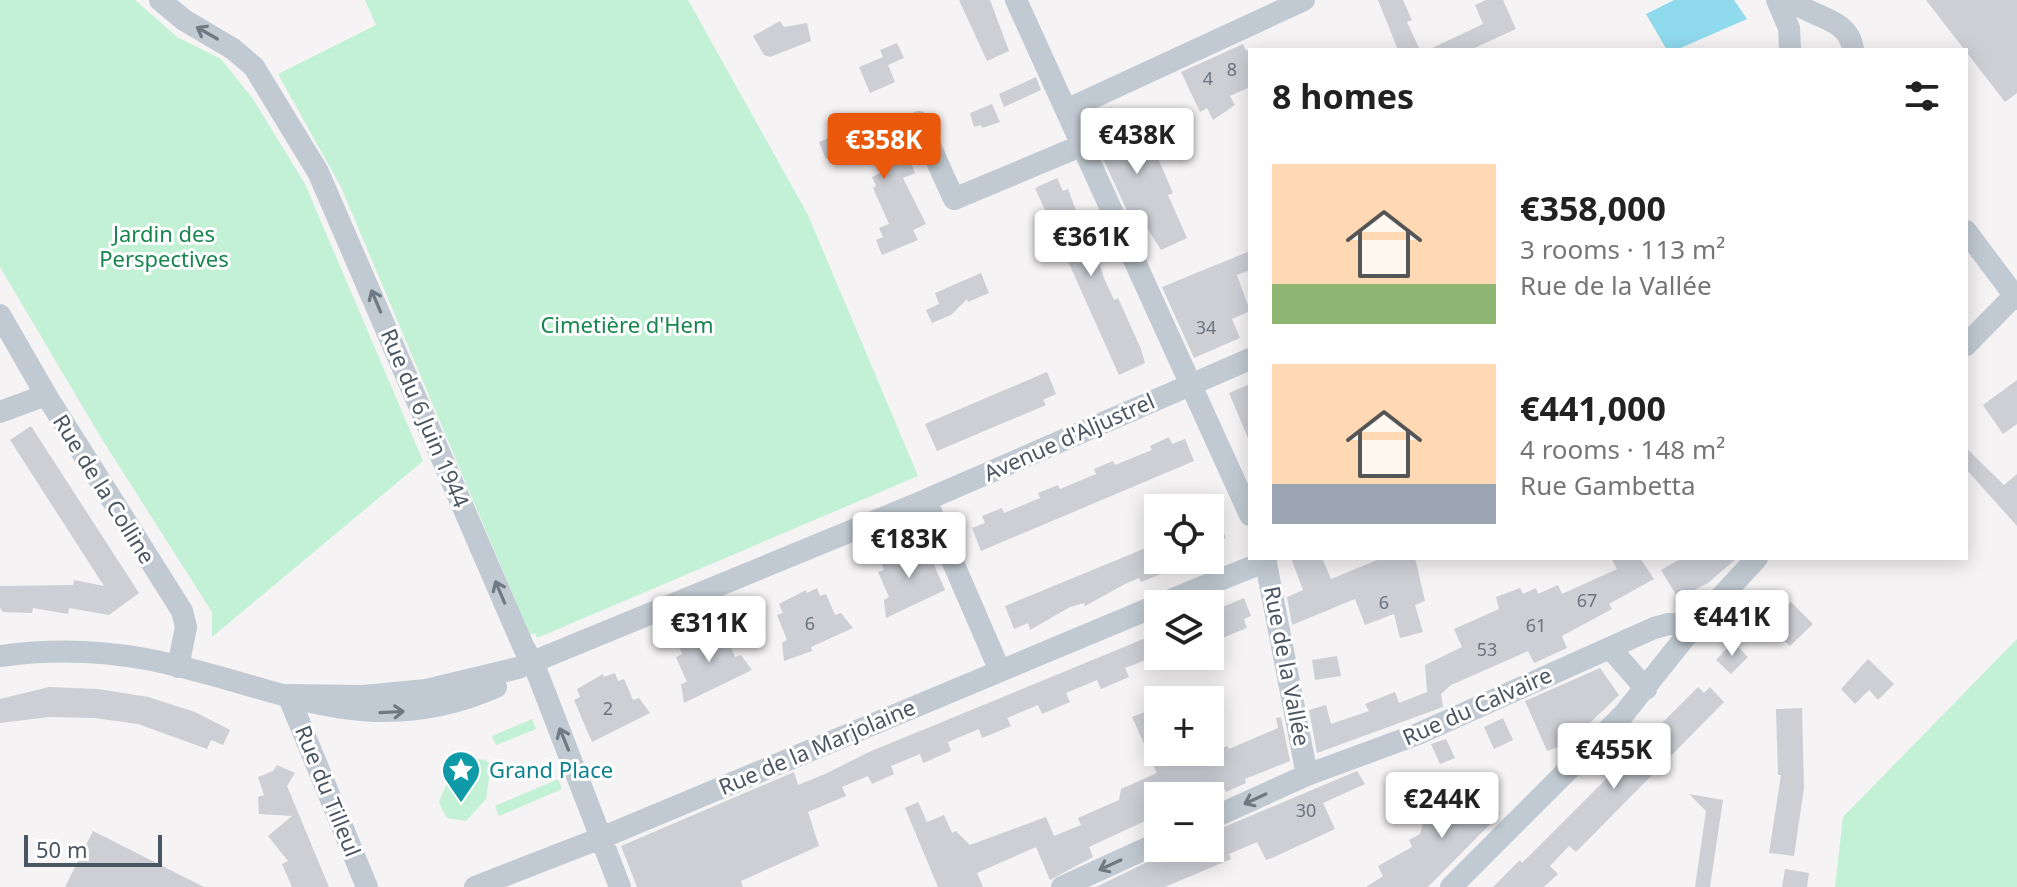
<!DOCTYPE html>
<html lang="en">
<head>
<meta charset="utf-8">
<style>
	:root { --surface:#fff; --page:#f2f2f2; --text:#222; --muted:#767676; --accent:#ea580c }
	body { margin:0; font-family:"Noto Sans",sans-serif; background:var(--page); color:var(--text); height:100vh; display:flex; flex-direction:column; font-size:30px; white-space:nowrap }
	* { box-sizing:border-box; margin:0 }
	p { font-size:26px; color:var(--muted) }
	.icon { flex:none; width:44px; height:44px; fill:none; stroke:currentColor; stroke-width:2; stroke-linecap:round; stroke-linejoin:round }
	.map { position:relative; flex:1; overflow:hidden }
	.side { position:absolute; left:1248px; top:48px; width:720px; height:512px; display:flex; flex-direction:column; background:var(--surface); border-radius:0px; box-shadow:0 4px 20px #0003 }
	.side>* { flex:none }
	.buttons { position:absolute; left:1144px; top:494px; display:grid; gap:16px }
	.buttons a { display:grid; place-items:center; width:80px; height:80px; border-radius:0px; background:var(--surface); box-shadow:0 4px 20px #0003; font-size:40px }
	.scale { position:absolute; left:24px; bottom:20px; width:138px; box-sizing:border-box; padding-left:8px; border:4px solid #4a5661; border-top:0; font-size:22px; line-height:28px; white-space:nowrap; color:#4a5661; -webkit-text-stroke:6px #fff; paint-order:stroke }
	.price { position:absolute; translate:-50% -68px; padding:0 18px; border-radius:8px; background:#fff; color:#222; font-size:26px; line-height:52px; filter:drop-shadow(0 2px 4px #0008) }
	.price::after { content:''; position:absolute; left:50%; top:48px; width:24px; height:18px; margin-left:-12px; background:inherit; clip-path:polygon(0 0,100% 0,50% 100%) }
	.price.on { background:var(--accent); color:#fff }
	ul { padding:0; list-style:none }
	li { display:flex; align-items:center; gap:24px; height:200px; padding:0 24px }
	li span { display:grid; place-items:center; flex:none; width:224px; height:160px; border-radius:0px; color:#555 }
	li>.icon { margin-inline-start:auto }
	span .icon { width:96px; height:96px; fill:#fffc; stroke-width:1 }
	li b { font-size:34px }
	h2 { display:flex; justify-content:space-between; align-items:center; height:96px; padding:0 24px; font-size:34px }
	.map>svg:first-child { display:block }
</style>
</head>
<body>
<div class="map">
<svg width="2017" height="887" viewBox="0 0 2017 887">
	<rect width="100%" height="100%" fill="#f5f3f3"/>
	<path fill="#c3f1d5" d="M0,0H135L177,37L221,59L253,99L305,184L423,461L212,637V612L100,436L0,267Z
		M365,0H688L808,215L918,476L537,638L535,633L530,635L341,187L278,74L376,25Z
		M2017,639V887H1835L1843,817Z
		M532,719L536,729L496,745L492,736Z
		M477,759L485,760L491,765L486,799L466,821L447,818L439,803C445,783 457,766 477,759Z
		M558,779L562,789L499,816L495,806Z"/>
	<path fill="#90daee" d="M1674,0H1734L1747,19L1676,50H1667L1646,14Z"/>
	<path fill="#cdcfd5" d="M959,0H990L1009,51L987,61Z
		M1378,0H1403L1412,20L1407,22L1420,50H1398Z
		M1486,0H1503L1516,29L1470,50H1428L1483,24L1475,5Z
		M1926,0H2017V93L2005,102Z
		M780,21L784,27L807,23L811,41L770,57L764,55L753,36Z
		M897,43L904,58L888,65L895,82L870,93L859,67L883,57L880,50Z
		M1243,44L1246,51L1250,49V87L1230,96L1235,105L1213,120L1207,108L1200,112L1181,72Z
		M1036,77L1041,90L1004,107L999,94Z
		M992,104L1000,122L982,128L981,125L974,127L970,113Z
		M1112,107L1120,125L1136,118L1151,150L1154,149L1173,193L1168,195L1187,238L1161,250L1142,220L1133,224L1085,119Z
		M876,118L879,125L885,123L902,161L909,158L915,173L903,178L926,224L913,230L918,240L882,255L876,240L883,237L879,228L889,224L873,188L876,186L872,177L881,173L870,146L854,153L852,147L826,159L819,142Z
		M1057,178L1063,191L1068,189L1089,246L1093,244L1104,278L1114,300L1118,298L1141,349L1145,363L1119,375L1035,188Z
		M1250,251V270L1237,275L1250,311L1232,319L1240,338L1194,358L1162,287Z
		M981,273L989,293L968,302L967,299L951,315L932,323L926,310L939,304L935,293Z
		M1047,372L1056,394L1043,400L1046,405L937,451L925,424Z
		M2017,380V424L2003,434L1983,405Z
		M1250,384V443L1229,393Z
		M31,426L139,593L109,615L69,608L68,614L33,608L32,613L3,612L0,608V586L73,585L74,580L104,586L10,440Z
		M1169,437L1172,444L1185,439L1194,461L981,551L972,528L985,523L982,516L1002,508L1004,513L1040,498L1038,493L1058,485L1060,489L1096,474L1094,469L1113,461L1115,465L1152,450L1150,446Z
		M1966,448L2004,485L2017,474V526L1966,469Z
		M1210,500L1226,538L1210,546Z
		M1158,543L1161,574L1141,582L1139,578L1125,584L1085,606L1084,603L1070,607L1030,630L1028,623L1014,629L1005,606Z
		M919,545L922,554L928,551L945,590L886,618L884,600L889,597L878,572L884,570L881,561L907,547L908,550Z
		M1291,558H1322L1331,579L1382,558H1415L1425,601L1415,605L1423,632L1400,638L1394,614L1365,625L1355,599L1292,625L1287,597L1303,590Z
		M1611,558H1640L1654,579L1609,604L1612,609L1562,636L1567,648L1534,663L1528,651L1451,685L1441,694L1443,707L1317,753L1309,710L1326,705L1331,724L1369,711L1365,704L1395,692L1399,703L1427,692L1425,665L1462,647L1454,629L1499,609L1496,597L1520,588L1523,594L1536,588L1538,594L1558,585L1562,594L1617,569Z
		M1682,558H1737L1708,583L1678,598L1661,570Z
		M817,588L820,596L826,594L835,615L841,613L853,628L811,647L812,651L784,661L782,643L787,640L777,615L783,613L779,604L806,590L807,593Z
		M1244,598L1251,616L1244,619L1247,628L1210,643V612Z
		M1791,602L1813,624L1790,646L1768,625Z
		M716,630L720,638L726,636L735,657L741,655L752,670L684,703L681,684L687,682L676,657L682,654L679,646L689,642L688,639Z
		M1158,633V655L1125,668L1129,677L1101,689L1097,680L1066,693L1070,702L1042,714L1038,705L1007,718L1011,726L997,732L982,738L979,729L948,742L951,751L923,763L920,754L891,766L894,774L872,784L868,776L842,787L846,796L808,812L819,846L741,881L743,887H637L621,846L794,772L798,785L825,774L869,752Z
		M1733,642L1748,657L1731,674L1716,660Z
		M1337,656L1341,676L1315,680L1312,660Z
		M1868,659L1894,684L1878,700L1869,690L1855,704L1841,689Z
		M1600,668L1619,695L1569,743L1547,751L1525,701Z
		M615,673L618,681L624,679L633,700L639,698L650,713L592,742L574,700L580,697L577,689L603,674L604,677Z
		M49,687L98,689L148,697L195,712L230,730L223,745L211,740L207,749L138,724L95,718L49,717L0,723V699Z
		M1698,687L1704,693L1710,687L1724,702L1576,852L1569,846L1550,866L1558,874L1544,887H1493L1520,860L1522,863Z
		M1802,708L1804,788L1794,856L1769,853L1781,775H1778L1776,709Z
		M1145,712L1158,741V752H1214L1227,746L1229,749L1278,728L1276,718L1281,717L1290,761L1245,779L1246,783L1226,792L1222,785L1199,796H1158V815L1089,847L1093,857L1050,880L1036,847L977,873L983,887H938L905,808L918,802L927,822L944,815L952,833L956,831L970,845L1046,817L1054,836L1081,825L1078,818L1119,800L1121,789L1157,773L1132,717Z
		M1503,718L1513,740L1494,749L1484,727Z
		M1446,739L1455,758L1440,764L1431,744Z
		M277,765L295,773L287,786L329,887H292L282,864L288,861L268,836L292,816L259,814L258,797L264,795L258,777L273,771Z
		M1357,771L1365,784L1323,803L1335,829L1272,858L1266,860L1257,842L1229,854L1231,859L1165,887H1096L1176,848H1210V833Z
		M1482,776L1500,814L1428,887H1366L1383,876L1378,866L1412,847L1409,840L1420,834L1424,820L1435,826L1456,811L1452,803L1460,799L1454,789Z
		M1689,794L1723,800L1710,887H1695L1706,811Z
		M93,831L204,887H65Z
		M1785,869L1809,873L1807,887H1782Z"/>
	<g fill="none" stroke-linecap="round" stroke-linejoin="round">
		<path stroke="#c1cad2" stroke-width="22" d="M160,0L184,20L233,49L254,67L318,172L524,648L533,662L620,887
			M1016,0L1250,515
			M1777,0L1789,28L1790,50
			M1790,0C1812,18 1849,17 1853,50
			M1066,110L1304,0
			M919,122L954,199L1083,145
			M1966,231L2017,299
			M0,315L46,395L182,611L186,627L178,667
			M1966,345L2017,293
			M0,412L46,395
			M926,500L1000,671
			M1265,558L1307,775
			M1161,604L1266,561
			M1610,648L1646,689
			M0,656C49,649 97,650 146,659C273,683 365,745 496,687
			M288,695L364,696L426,690L518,668L919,503L1250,359
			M288,695L367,887
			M1210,819L1307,775L1418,734L1654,628L1669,624L1695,625
			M475,887L601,838L1158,605
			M1062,887L1158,843
			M1451,887L1623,715L1695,625L1757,558"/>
	</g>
	<defs><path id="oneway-shaft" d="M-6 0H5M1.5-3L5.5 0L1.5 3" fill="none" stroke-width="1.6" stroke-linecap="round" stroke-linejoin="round" transform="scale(2)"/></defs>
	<g stroke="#6e7983">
		<use href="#oneway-shaft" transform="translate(207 33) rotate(-150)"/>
		<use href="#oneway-shaft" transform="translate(376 301) rotate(-113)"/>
		<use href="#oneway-shaft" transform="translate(500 592) rotate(-113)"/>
		<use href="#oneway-shaft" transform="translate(392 712) rotate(-3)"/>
		<use href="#oneway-shaft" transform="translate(564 739) rotate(-112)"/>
		<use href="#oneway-shaft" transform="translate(1255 799) rotate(155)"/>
		<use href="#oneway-shaft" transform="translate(1110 865) rotate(155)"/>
	</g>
	<defs>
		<symbol id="sight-pin" viewBox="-11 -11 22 30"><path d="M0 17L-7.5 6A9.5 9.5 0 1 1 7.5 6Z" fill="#0f9aa8" stroke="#fff"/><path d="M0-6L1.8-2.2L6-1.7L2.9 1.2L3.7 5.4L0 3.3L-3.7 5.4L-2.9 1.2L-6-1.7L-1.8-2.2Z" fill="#fff"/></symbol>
	</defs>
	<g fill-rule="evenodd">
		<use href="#sight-pin" x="439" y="748" width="44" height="60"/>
	</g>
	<g text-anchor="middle" stroke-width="6" stroke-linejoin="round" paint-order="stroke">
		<g font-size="18" fill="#6b747e">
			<text x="1232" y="76">8</text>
			<text x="1208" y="85">4</text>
			<text x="1206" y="334">34</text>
			<text x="1587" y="607">67</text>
			<text x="1384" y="609">6</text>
			<text x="810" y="630">6</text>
			<text x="1536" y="632">61</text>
			<text x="1487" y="656">53</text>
			<text x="608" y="715">2</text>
			<text x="1306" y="817">30</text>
		</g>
		<g font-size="22" fill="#17864f" stroke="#fff">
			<text x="164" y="242">Jardin des<tspan x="164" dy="25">Perspectives</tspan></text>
			<text x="627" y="333">Cimetière d'Hem</text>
		</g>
		<g font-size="22" fill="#4a5661" stroke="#fff">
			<text transform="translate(425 418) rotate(67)" y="8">Rue du 6 Juin 1944</text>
			<text transform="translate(1069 437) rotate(-24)" y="8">Avenue d'Aljustrel</text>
			<text transform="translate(104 489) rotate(58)" y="8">Rue de la Colline</text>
			<text transform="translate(1287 666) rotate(79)" y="8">Rue de la Vallée</text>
			<text transform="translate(1477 706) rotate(-24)" y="8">Rue du Calvaire</text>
			<text transform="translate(817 747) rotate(-23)" y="8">Rue de la Marjolaine</text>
			<text transform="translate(328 791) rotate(68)" y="8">Rue du Tilleul</text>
		</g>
		<g font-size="22" fill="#0d838f" stroke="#fff" text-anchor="start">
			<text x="489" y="778">Grand Place</text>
		</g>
	</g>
</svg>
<div class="buttons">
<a><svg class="icon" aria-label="locate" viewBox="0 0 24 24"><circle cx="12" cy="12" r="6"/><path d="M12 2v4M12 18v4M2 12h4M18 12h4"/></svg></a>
<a><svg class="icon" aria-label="layers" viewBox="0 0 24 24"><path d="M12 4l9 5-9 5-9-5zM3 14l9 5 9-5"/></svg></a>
<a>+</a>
<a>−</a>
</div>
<div class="scale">50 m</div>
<b class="price" style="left:1137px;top:176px">€438K</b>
<b class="price on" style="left:884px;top:181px">€358K</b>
<b class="price" style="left:1091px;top:278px">€361K</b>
<b class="price" style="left:909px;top:580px">€183K</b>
<b class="price" style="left:1732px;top:658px">€441K</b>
<b class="price" style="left:709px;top:664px">€311K</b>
<b class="price" style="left:1614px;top:791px">€455K</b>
<b class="price" style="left:1442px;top:840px">€244K</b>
<section class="side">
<h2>8 homes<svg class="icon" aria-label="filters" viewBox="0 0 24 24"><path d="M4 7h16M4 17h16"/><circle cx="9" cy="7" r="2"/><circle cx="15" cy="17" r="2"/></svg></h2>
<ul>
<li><span style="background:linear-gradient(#ffd9b3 75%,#8fb573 0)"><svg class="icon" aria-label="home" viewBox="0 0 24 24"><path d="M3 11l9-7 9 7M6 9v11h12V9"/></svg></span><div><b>€358,000</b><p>3 rooms · 113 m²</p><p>Rue de la Vallée</p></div></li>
<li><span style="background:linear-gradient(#ffd9b3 75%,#9aa5b1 0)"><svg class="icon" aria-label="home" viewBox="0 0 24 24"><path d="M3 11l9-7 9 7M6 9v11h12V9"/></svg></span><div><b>€441,000</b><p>4 rooms · 148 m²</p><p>Rue Gambetta</p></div></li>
</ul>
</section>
</div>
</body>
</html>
